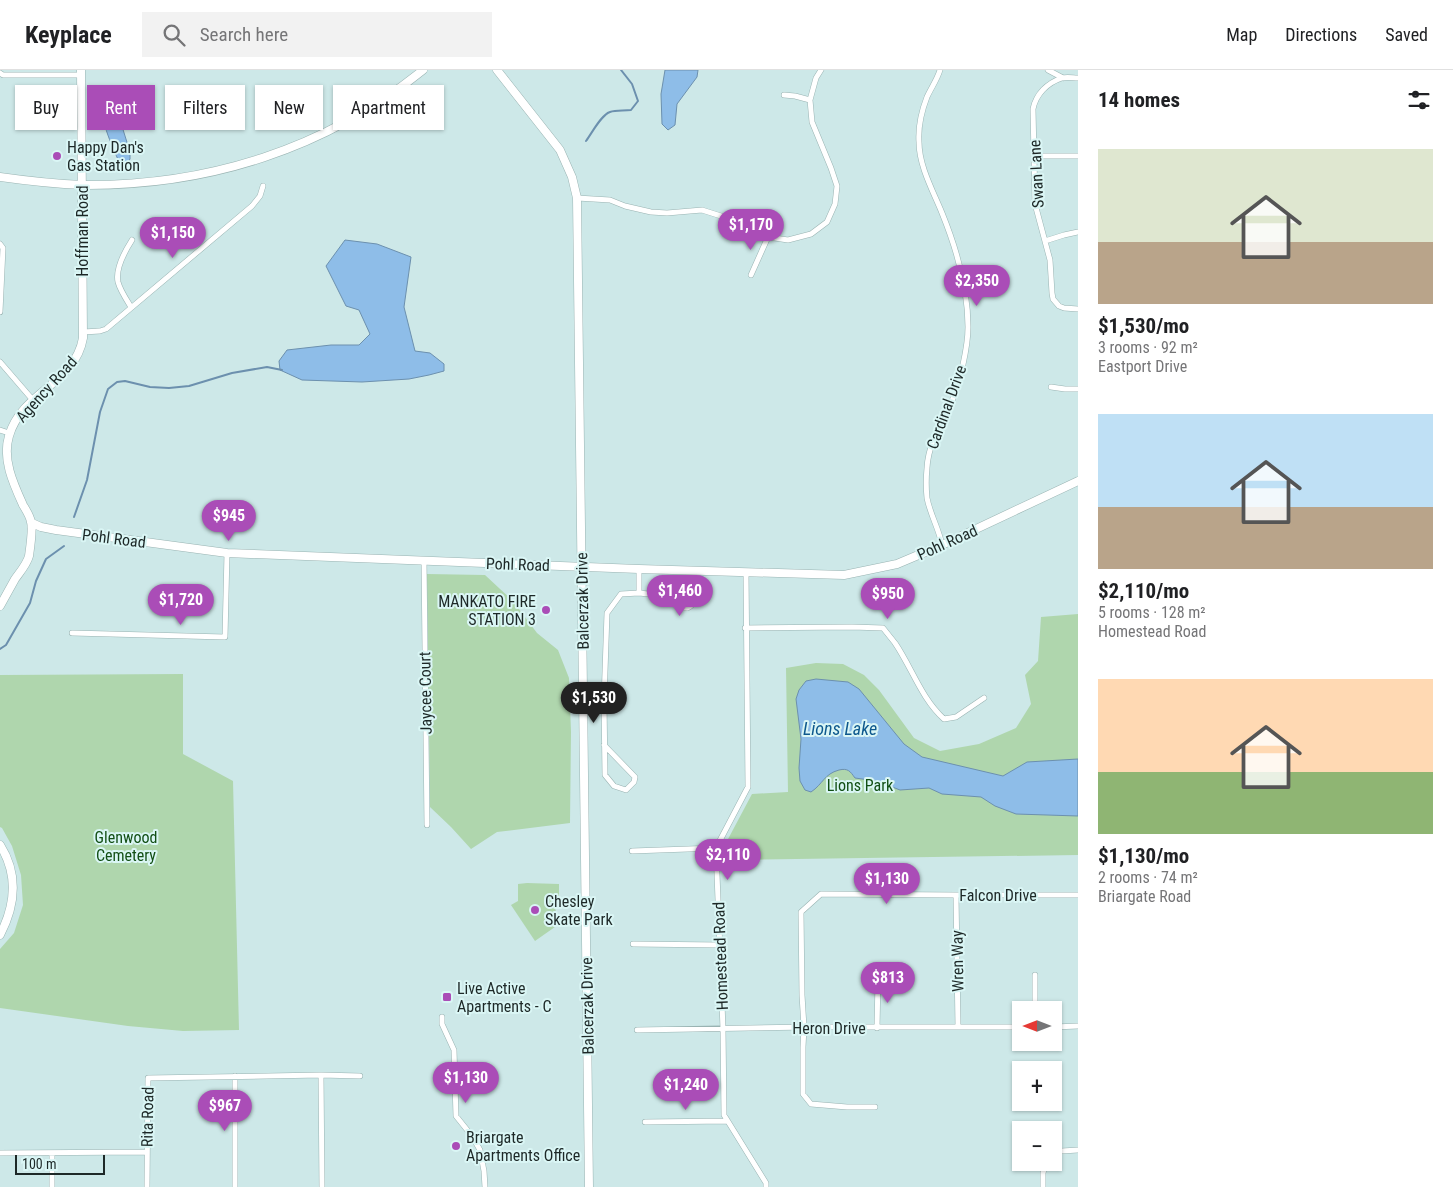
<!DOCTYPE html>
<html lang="en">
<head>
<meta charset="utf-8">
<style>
	:root { --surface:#fff; --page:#f2f2f2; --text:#202124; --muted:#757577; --line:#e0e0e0; --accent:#aa4db7 }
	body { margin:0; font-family:"Roboto Condensed",sans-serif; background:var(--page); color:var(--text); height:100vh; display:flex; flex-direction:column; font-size:19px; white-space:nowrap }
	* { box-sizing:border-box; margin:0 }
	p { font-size:16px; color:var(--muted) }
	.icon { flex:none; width:28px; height:28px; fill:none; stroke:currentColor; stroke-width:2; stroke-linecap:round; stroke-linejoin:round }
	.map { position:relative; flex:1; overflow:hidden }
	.sheet { display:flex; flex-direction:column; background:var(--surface); width:375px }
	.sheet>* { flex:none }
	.guide { position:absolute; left:15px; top:15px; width:475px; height:45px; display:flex; gap:10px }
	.needle { width:32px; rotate:270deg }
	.controls { position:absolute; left:1012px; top:931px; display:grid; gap:10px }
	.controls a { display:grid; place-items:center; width:50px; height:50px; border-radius:0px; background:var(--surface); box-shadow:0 1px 4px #0004; font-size:25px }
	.scale { position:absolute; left:15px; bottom:12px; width:90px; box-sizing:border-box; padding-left:5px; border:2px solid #1d2827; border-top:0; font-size:14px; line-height:18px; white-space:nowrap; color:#1d2827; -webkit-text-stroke:4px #daf6f5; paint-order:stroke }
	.price { position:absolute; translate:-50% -42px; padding:0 11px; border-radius:18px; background:var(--accent); color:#fff; font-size:16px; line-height:32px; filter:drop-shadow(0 1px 2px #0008) }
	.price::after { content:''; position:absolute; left:50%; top:30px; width:15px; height:11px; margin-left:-8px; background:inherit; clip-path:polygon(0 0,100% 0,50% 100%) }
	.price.on { background:#222; color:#fff }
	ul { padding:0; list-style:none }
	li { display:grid; align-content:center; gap:10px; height:265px; padding:0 20px }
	li span { display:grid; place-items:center; height:155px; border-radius:0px; color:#555 }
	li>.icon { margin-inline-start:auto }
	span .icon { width:90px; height:90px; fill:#fffc; stroke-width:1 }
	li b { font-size:21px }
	h2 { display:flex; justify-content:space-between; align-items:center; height:60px; padding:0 20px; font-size:21px }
	.tag { padding:0 18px; border-radius:0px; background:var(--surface); box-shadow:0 1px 4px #0004; font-size:18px; line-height:45px }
	.tag.on { background:var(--accent); color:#fff }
	header { display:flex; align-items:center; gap:30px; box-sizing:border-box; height:70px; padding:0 25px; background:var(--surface); border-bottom:1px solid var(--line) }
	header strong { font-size:24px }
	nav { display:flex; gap:28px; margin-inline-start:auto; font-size:18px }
	.search { width:350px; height:45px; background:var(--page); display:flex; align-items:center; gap:12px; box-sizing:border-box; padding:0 18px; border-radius:0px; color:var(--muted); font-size:19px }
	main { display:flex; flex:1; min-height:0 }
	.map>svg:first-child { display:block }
</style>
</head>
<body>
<header>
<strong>Keyplace</strong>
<div class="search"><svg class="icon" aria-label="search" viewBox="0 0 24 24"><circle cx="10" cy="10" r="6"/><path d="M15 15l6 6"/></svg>Search here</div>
<nav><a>Map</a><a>Directions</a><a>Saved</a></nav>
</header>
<main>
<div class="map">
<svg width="1078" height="1117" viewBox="0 0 1078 1117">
	<rect width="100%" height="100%" fill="#cde8e8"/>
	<path fill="#afd6ad" d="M427,504L485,505L513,531L537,563L558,580L569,608L571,662L570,753L497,762L471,779L451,757L430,737Z
		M1078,544V785L727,790V771L752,724L788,722L786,598L816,593L843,594L864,605L879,620L914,668L940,681L979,674L1016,658L1031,634L1025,605L1038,591L1041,547Z
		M183,604V684L233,711L239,960L183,961L128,956L0,938V879L14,863L23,835L21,805L12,776L2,758L0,757V605Z
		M527,813L559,814V833L550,834L554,836L557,844L562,852L535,871L511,835L518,831V814Z"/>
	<path fill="#8ebde8" stroke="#6c90ae" d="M665,0H698L697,7L677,34L675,55L668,60L662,54L661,24Z
		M105,30H109L116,37L130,82V89L128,92H119C113,77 96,44 105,30Z
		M345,170L377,174L411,187L404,237L415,281L430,283L444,294V301L429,305L409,309L362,312L302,310L280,300L279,291L287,280L331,275H359L370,264L359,240L346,236L326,196Z
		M816,609L848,612L859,619L904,674L922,687L1003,706L1027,692L1078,689V746L1016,744L995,736L981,727L942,724L929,718L900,720L877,711L855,708C850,701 848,698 839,700C824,704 823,714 811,722L805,720L800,711L799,698L801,669L796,629L799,620L806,611Z"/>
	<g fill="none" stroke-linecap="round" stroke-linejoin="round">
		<path stroke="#6c90ae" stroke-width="2" d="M586,71C592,63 601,45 610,42C616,40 624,41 631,40L638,31L632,14L621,0
			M74,447L87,410L100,342L108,319L117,312L125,311L150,317L169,318L189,316L232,303L267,297L282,300
			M0,579L6,575L30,533L36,511L46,489L64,476"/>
		<defs>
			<path id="street" d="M940,0C937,10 931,18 927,27C922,40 918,57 919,72C919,96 933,121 942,143C957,180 968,217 968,257C968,277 960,312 952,331C942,352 928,374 927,398C926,408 926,418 927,428C930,444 939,459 942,475
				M1048,0L1063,8
				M0,3L3,5H81
				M1078,8C1073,8 1067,7 1062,8C1047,13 1036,24 1033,39L1035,134L1050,190L1052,223L1053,229L1059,236L1064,238L1078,239
				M784,25L795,26L810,30
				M1034,86H1078
				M577,128L610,130L625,136L651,142L667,143L702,140L740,152L768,167L788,170L811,164L827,152L835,134L837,116L831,98L812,52L810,30L816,8L821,0
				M1045,171L1064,165L1078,162
				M0,174L3,178L0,242
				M751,205L768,167
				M131,237C126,229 120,220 118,212C115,198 125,181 132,170
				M83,262L100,261L106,259L252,136L260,126L263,116
				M0,292L32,329
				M1051,317L1065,319H1078
				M0,360L9,363
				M424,490L427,755
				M746,502L748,717L716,778L723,959L724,1045L766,1113V1117
				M676 529a9 9 0 1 1 18 0a9 9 0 1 1-18 0Z
				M639,523L676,527
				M745,558L852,557L883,558C887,563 891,568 895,573C912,598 921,628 944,649L956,647L984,628
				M72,563L225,567L227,483
				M604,675L635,707L634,712L626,720L614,716L605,705L604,631L607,543L621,524L639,523V499
				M632,781L716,778
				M956,825L958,957
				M633,874L720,875
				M1035,905V940
				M442,947V954L454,980L456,1046L472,1066L480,1080L484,1101L485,1117
				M1054,957L1078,956
				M877,958L878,910
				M637,960L810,957H1021
				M321,1005L322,1117
				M235,1006V1117
				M875,1037H847L811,1034L803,1024V977L804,957L802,925L801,842L821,824L956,825H1078
				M645,1052L727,1051
				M0,1083L146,1082
				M52,1083V1117
				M1054,1084L1062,1081L1078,1080
				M147,1117L148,1008L321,1005L360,1006
				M1043,1117V1103L1046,1092"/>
			<path id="secondary" d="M497,0L560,80L572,107L577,128L589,1117
				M0,107C28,111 56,114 83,115C208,116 326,79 423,0
				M32,453L41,457L56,460L227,483L639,499L844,505L897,494L942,475L1078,411
				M0,536C5,527 10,518 15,509C20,502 27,494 29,486C30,479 33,459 31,452C30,446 26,440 23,435C13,413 2,389 9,366C22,321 75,314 83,268L81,0
				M0,775C19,805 15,836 0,865"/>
		</defs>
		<use href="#street" stroke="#99b3b2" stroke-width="6"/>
		<use href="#secondary" stroke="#99b3b2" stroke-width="9"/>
		<use href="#street" stroke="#fff" stroke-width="5"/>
		<use href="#secondary" stroke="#fff" stroke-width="8"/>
	</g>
	<g fill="#aa4db7" stroke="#daf6f5" stroke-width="2">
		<circle cx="57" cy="86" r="5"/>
		<circle cx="546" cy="540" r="5"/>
		<circle cx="535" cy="840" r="5"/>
		<rect x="442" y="922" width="10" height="10" rx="2.5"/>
		<circle cx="456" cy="1076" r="5"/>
	</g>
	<g text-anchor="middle" stroke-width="4" stroke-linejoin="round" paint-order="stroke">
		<g font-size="16" fill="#1d2827" stroke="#daf6f5" text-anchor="start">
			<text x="67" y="83">Happy Dan's<tspan x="67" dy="18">Gas Station</tspan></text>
			<text x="536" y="537" text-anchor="end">MANKATO FIRE<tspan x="536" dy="18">STATION 3</tspan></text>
			<text x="545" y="837">Chesley<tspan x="545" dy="18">Skate Park</tspan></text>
			<text x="457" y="924">Live Active<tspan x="457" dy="18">Apartments - C</tspan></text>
			<text x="466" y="1073">Briargate<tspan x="466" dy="18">Apartments Office</tspan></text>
		</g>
		<g font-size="16" fill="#1d2827" stroke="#daf6f5">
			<text transform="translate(1036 104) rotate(-93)" y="6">Swan Lane</text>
			<text transform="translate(82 161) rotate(-90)" y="6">Hoffman Road</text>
			<text transform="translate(46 319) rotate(-48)" y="6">Agency Road</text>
			<text transform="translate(946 337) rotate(-70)" y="6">Cardinal Drive</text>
			<text transform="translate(114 468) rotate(7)" y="6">Pohl Road</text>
			<text transform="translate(947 472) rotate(-24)" y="6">Pohl Road</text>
			<text transform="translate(518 494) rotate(2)" y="6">Pohl Road</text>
			<text transform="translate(582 531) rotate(-91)" y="6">Balcerzak Drive</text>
			<text transform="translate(425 623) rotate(-91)" y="6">Jaycee Court</text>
			<text x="998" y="831">Falcon Drive</text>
			<text transform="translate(720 886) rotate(-92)" y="6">Homestead Road</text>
			<text transform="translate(957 891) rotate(-91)" y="6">Wren Way</text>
			<text transform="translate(587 936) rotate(-91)" y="6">Balcerzak Drive</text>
			<text x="829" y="964">Heron Drive</text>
			<text transform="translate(147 1047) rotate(-89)" y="6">Rita Road</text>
		</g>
		<g font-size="16" fill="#124f14" stroke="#daf6f5">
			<text x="860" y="721">Lions Park</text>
			<text x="126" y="773">Glenwood<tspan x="126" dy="18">Cemetery</tspan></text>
		</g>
		<g font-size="18" font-style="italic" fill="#0d588d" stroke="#daf6f5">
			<text x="840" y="665">Lions Lake</text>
		</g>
	</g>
</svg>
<div class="controls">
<a><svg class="needle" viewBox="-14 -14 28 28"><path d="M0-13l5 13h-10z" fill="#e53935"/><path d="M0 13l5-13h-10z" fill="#757577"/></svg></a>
<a>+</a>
<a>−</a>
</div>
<div class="scale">100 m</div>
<b class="price" style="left:751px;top:181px">$1,170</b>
<b class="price" style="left:173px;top:189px">$1,150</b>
<b class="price" style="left:977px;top:237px">$2,350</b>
<b class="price" style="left:229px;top:472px">$945</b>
<b class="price" style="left:680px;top:547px">$1,460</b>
<b class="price" style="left:888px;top:550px">$950</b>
<b class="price" style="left:181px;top:556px">$1,720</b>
<b class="price on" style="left:594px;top:654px">$1,530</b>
<b class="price" style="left:728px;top:811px">$2,110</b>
<b class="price" style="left:887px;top:835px">$1,130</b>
<b class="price" style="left:888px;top:934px">$813</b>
<b class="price" style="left:466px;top:1034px">$1,130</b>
<b class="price" style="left:686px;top:1041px">$1,240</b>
<b class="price" style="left:225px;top:1062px">$967</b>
<div class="guide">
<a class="tag">Buy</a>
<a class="tag on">Rent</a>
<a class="tag">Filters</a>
<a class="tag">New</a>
<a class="tag">Apartment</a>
</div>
</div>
<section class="sheet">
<h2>14 homes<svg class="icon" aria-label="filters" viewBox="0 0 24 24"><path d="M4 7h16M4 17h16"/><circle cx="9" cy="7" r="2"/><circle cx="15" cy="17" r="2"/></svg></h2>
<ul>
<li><span style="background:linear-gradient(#dfe7d0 60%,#b9a48a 0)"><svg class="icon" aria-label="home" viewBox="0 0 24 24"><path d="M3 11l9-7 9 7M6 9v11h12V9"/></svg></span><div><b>$1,530/mo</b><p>3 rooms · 92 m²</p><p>Eastport Drive</p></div></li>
<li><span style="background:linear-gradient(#bfe0f5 60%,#b9a48a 0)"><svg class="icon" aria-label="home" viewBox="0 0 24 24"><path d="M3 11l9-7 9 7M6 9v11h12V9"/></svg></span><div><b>$2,110/mo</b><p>5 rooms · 128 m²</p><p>Homestead Road</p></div></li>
<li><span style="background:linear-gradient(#ffd9b3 60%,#8fb573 0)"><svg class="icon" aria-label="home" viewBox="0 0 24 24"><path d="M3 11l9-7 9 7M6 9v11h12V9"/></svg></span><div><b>$1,130/mo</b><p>2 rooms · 74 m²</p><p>Briargate Road</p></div></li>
</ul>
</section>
</main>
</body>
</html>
